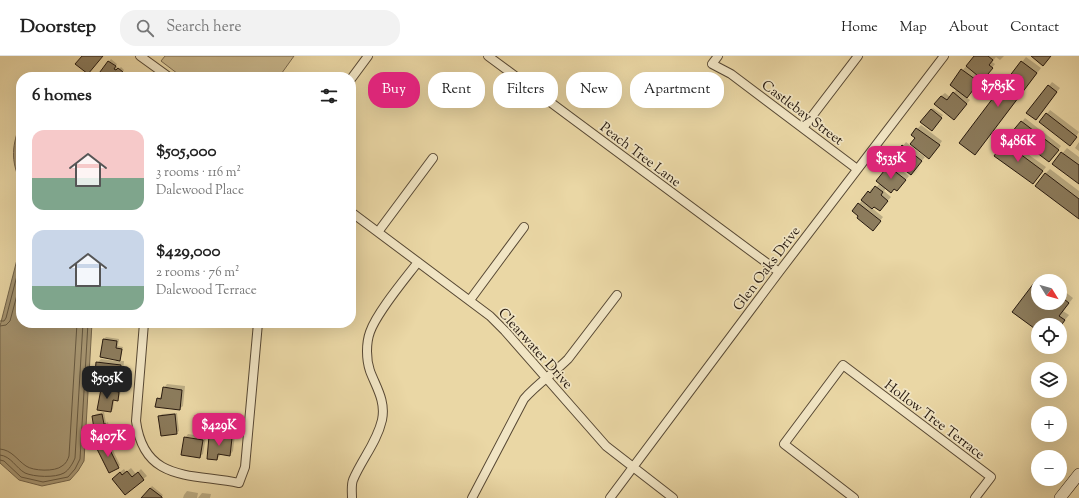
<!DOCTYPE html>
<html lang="en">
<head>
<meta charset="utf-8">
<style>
	:root { --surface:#fff; --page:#f2f2f2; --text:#222; --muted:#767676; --line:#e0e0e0; --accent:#db2777 }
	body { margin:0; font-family:"Sorts Mill Goudy",serif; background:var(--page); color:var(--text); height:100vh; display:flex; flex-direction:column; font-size:15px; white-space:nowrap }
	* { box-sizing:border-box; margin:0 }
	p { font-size:13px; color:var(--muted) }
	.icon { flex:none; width:22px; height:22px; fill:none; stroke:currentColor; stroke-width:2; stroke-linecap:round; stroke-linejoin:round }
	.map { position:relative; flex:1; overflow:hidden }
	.drawer { position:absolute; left:16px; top:16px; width:340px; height:256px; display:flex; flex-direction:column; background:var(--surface); border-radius:16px; box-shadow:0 4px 16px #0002 }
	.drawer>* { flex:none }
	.banner { position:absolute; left:368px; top:16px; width:380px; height:36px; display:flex; gap:8px }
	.needle { width:26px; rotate:127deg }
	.tools { position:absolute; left:1031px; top:218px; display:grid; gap:8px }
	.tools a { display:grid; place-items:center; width:36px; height:36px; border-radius:50%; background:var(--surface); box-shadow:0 4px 16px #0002; font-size:20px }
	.price { position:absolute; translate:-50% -34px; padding:0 9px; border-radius:8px; background:var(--accent); color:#fff; font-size:13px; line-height:26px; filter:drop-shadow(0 1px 2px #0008) }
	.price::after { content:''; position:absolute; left:50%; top:24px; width:12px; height:9px; margin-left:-6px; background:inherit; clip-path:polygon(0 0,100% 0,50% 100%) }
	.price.current { background:#222; color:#fff }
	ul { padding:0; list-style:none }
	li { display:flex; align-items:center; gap:12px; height:100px; padding:0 16px }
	li span { display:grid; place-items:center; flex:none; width:112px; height:80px; border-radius:12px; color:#555 }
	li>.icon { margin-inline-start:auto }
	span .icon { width:48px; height:48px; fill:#fffc; stroke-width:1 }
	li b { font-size:17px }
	h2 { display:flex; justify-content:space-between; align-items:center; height:48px; padding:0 16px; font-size:17px }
	.pill { padding:0 14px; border-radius:16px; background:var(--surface); box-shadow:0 4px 16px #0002; font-size:14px; line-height:36px }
	.pill.current { background:var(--accent); color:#fff }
	header { display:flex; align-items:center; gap:24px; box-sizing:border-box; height:56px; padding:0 20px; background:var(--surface); border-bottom:1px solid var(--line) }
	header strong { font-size:19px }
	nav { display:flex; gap:22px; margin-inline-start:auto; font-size:14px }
	.search { width:280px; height:36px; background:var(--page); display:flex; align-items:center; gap:10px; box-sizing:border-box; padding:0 14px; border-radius:16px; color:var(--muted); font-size:15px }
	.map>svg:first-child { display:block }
</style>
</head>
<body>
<header>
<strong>Doorstep</strong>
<div class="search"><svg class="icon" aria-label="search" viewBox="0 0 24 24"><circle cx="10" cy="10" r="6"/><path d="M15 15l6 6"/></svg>Search here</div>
<nav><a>Home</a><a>Map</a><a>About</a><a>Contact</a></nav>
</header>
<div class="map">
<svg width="1079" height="442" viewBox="0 0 1079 442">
	<rect width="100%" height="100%" fill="#ead7a5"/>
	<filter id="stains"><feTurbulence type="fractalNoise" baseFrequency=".005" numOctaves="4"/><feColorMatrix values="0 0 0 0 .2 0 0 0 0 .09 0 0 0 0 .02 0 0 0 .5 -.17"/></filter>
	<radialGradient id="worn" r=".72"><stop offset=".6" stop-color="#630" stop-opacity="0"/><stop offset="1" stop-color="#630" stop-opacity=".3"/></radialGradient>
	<path fill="#c9b78c" stroke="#78684e" d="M165,0H294L279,21H182L161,5Z"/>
	<path fill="#a79672" stroke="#73644a" d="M21,65V128C10,102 12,91 21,65Z
		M21,188V267H92L84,405L78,415L70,424L42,430L19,424L0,407V270Z"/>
	<path fill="#0003" d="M975,0H1004L1000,4L996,1L992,6L995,8L983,23L982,22L966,41L970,44L954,63L941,40L945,37L950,41L957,33L956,22Z
		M1026,1L1041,12L979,93L1022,6Z
		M111,3L117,8L116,10L119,13L121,11L124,14L119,21H99L98,20Z
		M133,18L137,21H129Z
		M1052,26L1060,32L1039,59L1028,57Z
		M933,52L943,59L934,72L931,54Z
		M1050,54L1079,76L1073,85L1040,66Z
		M1025,62L1061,90L1053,101L1013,77Z
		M921,69L942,85L933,98L912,78Z
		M1008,84L1046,111L1033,127L1004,87Z
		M906,86L925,101L914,114L900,100L903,90Z
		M1079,86V95L1075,92Z
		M1067,92L1079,101V127L1053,108Z
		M892,107L909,120L900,131L886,132L884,135L891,141L883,150H874L872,152L883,161L876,170L859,148L869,136L872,132L874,134L880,127L889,111Z
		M1050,113L1079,135V162L1045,118Z
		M1042,219L1051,225H1038V247H1060V232L1073,242L1063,255L1069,259L1060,270L1054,266L1051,269H1038V273L1037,223Z
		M106,281L119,283L118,290L123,291L121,301L118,305H124L123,315L120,319H118L117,327L114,330L97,307L101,303L116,305V303L104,283Z
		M167,328L185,330L183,350L179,353L158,343L163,339L164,332Z
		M104,331L121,334L119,342L117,344H114L113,353L111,355L102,333Z
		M104,356L106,367L108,366L111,381L108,383L93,360L96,358Z
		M177,357L179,375L176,377L159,361L162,358Z
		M214,377L235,379L233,395L230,399L221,398L217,403L210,380Z
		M188,378L206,381L203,398L199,401L185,382Z
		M109,386L120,409L118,411L98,393Z
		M131,412L136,418L141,413L147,420L143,423L116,419L124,413L126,416Z
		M152,430L163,439L161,442H142Z
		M187,435L198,437L197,442H183L184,439Z
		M202,437L211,438L210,442H198Z"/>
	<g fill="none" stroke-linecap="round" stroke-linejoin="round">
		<path stroke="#665840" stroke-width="1" d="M21,78C16,92 17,104 21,118
			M0,265H4L6,262L21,204
			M0,270L6,269L10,265L21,224
			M0,393C12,394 17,404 26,410C33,415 55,416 62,410C66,408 68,403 69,400L77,267
			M0,399C11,400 16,412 25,417C34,421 55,422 64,417C69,414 73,407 75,402L83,267
			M0,404L4,405L21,421L43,426L68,421L75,413L80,403L88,267"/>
	</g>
	<path fill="#8c7c5d" stroke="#26190f" d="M82,0H103L88,18L75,8Z
		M974,0H988L993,4L989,9L993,12L983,24L966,10Z
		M1031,0H1051L1043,10Z
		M108,5L116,10L114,13L116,14L118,12L123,16L119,21H98L97,20Z
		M1021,5L1037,17L975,99L959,87Z
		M961,13L979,26L967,42L950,29Z
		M1048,29L1057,36L1036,64L1026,57Z
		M953,36L967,48L954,64L934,48L941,40L947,44Z
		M931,53L942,62L932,75L920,66Z
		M1046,57L1077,81L1070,90L1039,66Z
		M1021,65L1059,94L1049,106L1011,77Z
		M916,72L940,89L929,103L910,88L915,82L911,79Z
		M1004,86L1043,115L1033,128L994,100Z
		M902,89L922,105L911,119L894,106L898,100L895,98Z
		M1061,96L1079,109V128L1052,108Z
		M888,110L906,124L897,135L894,133L891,137L876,125Z
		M1045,117L1079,143V163L1035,130Z
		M875,130L883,136L881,139L888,145L880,155L874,151L872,153L861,144L868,135L870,137Z
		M858,147L881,165L873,175L857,162L858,160L852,155Z
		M1037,223L1040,225H1038V247H1060V240L1069,247L1059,260L1065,264L1060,271V269H1057L1053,266L1051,269H1038V275L1012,256Z
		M103,283L117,285L116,292L122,293L120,305L100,301Z
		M96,306L121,309L120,320L115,319L114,331L94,329Z
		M163,331L182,334L180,354L155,351L157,342L161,343Z
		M101,333L119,336L118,345L113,344L111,356L97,354Z
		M102,358L104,368H106L109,384L96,386L92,360Z
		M175,358L177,378L161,380L158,360Z
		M209,380L232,382L230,400L218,398L217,404L207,403Z
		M184,381L203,384L200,402L181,399Z
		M107,388L119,412L109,417L97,393Z
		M127,415L132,421L138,416L144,424L125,439L112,423L120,416L122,419Z
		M150,432L162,441V442H141Z"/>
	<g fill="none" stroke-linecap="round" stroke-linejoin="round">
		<defs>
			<path id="street" d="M140,0L169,21
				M488,0L779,216
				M718,0L712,8L731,18L857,113
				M351,23L368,0
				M803,72L858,0
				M351,156L490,260L505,275L606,390L673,442
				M378,176L433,102
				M470,244L524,171
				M144,267L136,365C144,427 192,417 239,427L245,411L258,267
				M352,442C352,436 351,429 353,424C362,403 377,386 382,364C386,345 376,331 370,315C366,303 366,287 370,276C377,256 405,223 418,206
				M472,442L524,343C537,328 554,317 568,303L617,239
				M610,442L779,216L944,0
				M854,442L784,388L843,309L991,421L975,442"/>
			<path id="secondary" d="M1060,442L1079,418"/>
		</defs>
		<use href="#street" stroke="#574834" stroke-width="10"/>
		<use href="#secondary" stroke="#26190f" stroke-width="12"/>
		<use href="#street" stroke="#f1e5c4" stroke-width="8"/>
		<use href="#secondary" stroke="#f1e5c4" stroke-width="11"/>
	</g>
	<g text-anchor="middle" stroke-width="3.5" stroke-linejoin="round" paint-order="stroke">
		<g font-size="14" fill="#26190f" stroke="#f1e5c4">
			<text transform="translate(803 56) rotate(37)" y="5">Castlebay Street</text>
			<text transform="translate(641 98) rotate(37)" y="5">Peach Tree Lane</text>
			<text transform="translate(766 212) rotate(-53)" y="5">Glen Oaks Drive</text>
			<text transform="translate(536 292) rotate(48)" y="5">Clearwater Drive</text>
			<text transform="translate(935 363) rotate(37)" y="5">Hollow Tree Terrace</text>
		</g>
	</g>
	<rect width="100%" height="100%" filter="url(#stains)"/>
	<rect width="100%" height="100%" fill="url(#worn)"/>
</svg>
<div class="tools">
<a><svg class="needle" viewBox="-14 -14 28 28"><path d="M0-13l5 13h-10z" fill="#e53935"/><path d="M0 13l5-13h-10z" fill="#767676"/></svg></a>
<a><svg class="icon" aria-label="locate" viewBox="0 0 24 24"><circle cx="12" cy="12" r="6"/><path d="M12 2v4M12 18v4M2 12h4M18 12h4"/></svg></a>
<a><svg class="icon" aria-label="layers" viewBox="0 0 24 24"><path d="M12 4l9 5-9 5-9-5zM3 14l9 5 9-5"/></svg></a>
<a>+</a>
<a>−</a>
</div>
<b class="price" style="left:998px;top:52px">$785K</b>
<b class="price" style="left:1018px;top:107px">$486K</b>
<b class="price" style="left:891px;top:124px">$535K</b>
<b class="price current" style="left:107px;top:344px">$505K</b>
<b class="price" style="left:219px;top:391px">$429K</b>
<b class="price" style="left:108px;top:402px">$407K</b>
<div class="banner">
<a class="pill current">Buy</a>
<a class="pill">Rent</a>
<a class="pill">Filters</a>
<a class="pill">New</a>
<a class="pill">Apartment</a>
</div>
<section class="drawer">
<h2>6 homes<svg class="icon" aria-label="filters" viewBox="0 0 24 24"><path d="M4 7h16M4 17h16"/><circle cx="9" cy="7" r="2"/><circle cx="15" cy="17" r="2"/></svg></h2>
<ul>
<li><span style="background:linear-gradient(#f6c9c9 60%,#7fa58c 0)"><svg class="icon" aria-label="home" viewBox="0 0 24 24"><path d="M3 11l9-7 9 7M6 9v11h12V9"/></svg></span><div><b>$505,000</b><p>3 rooms · 116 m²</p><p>Dalewood Place</p></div></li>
<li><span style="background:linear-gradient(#c9d6e8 70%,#7fa58c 0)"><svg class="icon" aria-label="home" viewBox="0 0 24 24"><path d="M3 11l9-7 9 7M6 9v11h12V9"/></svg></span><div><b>$429,000</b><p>2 rooms · 76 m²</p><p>Dalewood Terrace</p></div></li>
</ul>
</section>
</div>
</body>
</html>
